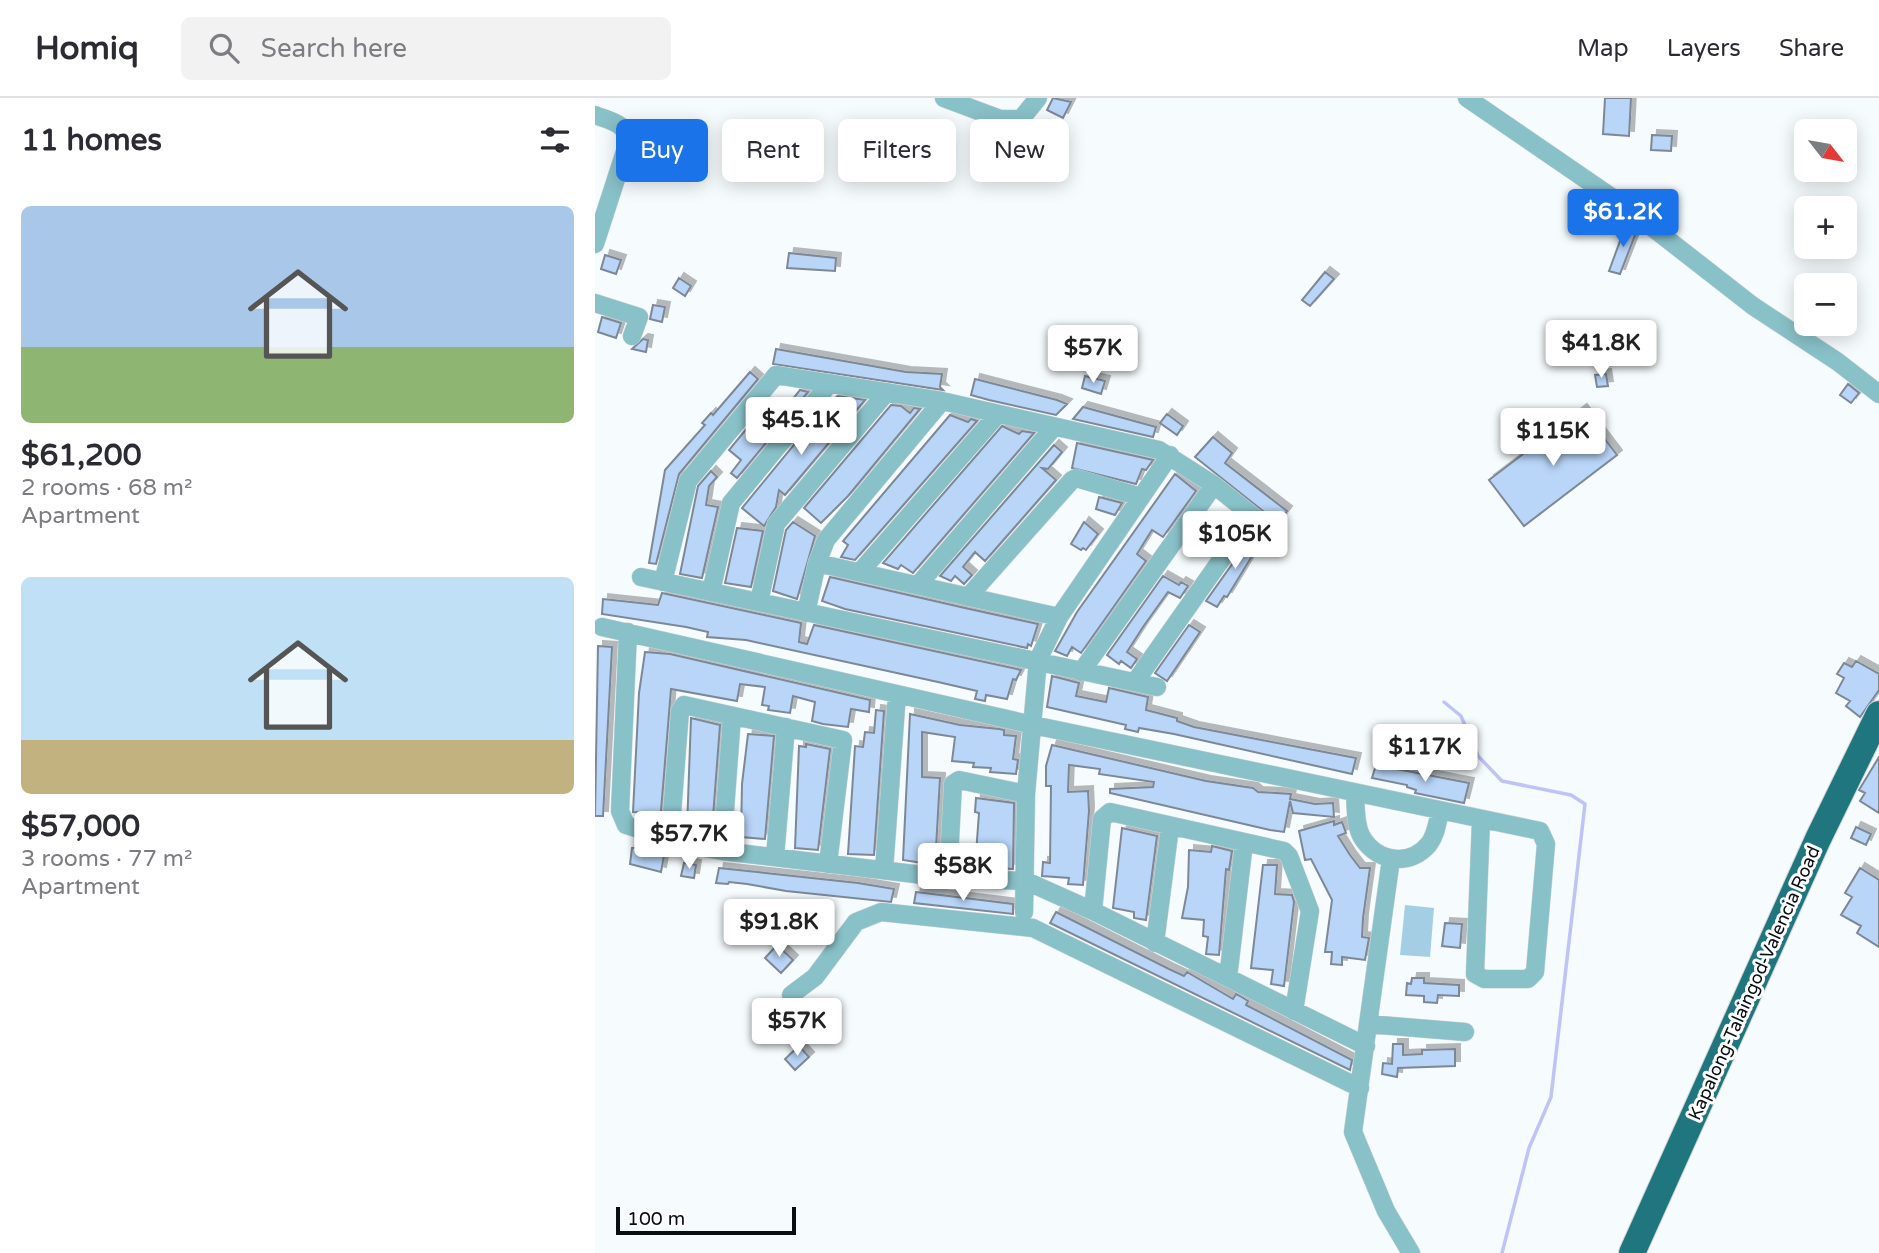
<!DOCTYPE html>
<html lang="en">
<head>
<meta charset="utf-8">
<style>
	:root { --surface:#fff; --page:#f2f2f3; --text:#2b2b33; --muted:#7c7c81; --line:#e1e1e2; --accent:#1a73e8 }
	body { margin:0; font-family:"Varela Round",sans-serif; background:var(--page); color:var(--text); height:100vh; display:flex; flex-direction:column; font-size:26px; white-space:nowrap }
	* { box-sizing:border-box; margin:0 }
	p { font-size:23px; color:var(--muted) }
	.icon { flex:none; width:38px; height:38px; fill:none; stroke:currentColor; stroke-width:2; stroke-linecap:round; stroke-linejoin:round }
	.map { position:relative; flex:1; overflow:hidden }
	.details { display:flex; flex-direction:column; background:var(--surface); width:595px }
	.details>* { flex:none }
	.hud { position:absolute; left:21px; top:21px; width:665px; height:63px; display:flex; gap:14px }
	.needle { width:46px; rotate:121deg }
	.tools { position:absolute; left:1199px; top:21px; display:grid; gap:14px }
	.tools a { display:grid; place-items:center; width:63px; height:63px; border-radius:10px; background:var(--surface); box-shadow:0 4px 18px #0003; font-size:35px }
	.scale { position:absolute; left:21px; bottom:18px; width:180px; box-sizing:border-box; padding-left:7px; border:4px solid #080e12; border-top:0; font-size:19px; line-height:24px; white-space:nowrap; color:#080e12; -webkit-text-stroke:5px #fff; paint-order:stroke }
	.price { position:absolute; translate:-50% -60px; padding:0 16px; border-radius:7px; background:#fff; color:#222; font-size:23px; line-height:46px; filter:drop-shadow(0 2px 4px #0008) }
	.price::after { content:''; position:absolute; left:50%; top:42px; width:21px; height:16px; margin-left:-10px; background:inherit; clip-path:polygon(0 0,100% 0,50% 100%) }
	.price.active { background:var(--accent); color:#fff }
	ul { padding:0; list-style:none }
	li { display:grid; align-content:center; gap:14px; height:371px; padding:0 21px }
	li span { display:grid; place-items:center; height:217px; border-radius:10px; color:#555 }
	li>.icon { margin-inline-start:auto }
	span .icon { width:126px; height:126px; fill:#fffc; stroke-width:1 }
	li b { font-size:30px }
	h2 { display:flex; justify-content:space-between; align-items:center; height:84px; padding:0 21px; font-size:30px }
	.tag { padding:0 24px; border-radius:10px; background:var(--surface); box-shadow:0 4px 18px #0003; font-size:24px; line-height:63px }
	.tag.active { background:var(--accent); color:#fff }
	header { display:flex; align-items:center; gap:42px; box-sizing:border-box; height:98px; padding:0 35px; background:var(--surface); border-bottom:2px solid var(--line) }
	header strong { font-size:33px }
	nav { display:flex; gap:38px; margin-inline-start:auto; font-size:24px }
	.search { width:490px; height:63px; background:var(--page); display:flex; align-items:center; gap:18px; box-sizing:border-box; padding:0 24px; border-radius:10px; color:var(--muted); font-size:26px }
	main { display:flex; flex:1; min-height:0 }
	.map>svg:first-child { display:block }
</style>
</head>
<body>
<header>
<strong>Homiq</strong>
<div class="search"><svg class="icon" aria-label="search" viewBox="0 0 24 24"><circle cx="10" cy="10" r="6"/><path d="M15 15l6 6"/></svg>Search here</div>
<nav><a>Map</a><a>Layers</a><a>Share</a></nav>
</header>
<main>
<section class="details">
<h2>11 homes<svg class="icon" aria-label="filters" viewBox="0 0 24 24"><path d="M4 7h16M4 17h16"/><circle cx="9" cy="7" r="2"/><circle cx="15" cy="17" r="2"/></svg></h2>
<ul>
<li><span style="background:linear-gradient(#a9c7e8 65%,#8fb573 0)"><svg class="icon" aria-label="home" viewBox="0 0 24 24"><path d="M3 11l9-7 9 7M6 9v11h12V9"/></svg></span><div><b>$61,200</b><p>2 rooms · 68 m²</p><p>Apartment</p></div></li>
<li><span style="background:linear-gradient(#bfe0f5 75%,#c2b280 0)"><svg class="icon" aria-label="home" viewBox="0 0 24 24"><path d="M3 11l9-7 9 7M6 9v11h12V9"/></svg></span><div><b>$57,000</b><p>3 rooms · 77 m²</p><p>Apartment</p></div></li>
</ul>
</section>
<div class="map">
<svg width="1284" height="1155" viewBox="0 0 1284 1155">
	<defs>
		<filter id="shadow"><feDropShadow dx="5" dy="-5" stdDeviation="0" flood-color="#0004"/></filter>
	</defs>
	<rect width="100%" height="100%" fill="#f6fbfd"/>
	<path fill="#a4cee3" d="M810,807L839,810L835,859L805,857Z"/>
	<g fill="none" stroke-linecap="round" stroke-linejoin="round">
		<path stroke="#bec4f8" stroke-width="3.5" d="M849,604L866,618L883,658L907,683L976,697L990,706L956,999L934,1050L907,1155"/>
	</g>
	<path fill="#b9d5f8" stroke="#7d8897" stroke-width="2" filter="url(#shadow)" d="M458,0L476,4L468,20L452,12Z
		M1010,0H1036L1034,38L1008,36Z
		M1057,37L1077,38L1076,53L1056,52Z
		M1032,124L1042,132L1025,176L1014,173Z
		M194,155L241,160L240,173L192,170Z
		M10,157L26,162L21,176L6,171Z
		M730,174L739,181L715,208L707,202Z
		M84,180L96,188L90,198L78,190Z
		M58,207L70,209L67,224L55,221Z
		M7,219L26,225L21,240L3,234Z
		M48,241L53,242L51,254L37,251Z
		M181,251L311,274L347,276L345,289L348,292L178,266Z
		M155,274L163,281L84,376L61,466L54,465L70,372L110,327L107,325L116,315L118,317Z
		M1011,276L1013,288L1002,289L1000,277Z
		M490,278L510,283L506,296L487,290Z
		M380,281L462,302L472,306L461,317L394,302L376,297Z
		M1253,286L1264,295L1256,305L1245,297Z
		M205,292L213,294L142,380L136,375L146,362L134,352L166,313L180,324Z
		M243,298L270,302L190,397L184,392L181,409L169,428L147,410L230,309Z
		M296,307L306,308L315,315L319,310L325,311L253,398L226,425L209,410Z
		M488,309L561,329L558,339L478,321Z
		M987,311L1022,357L929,428L894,382Z
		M572,316L588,328L582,337L565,325Z
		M355,317L373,324L376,321L382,323L260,462L246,459L253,447L248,443Z
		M407,328L424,336L427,333L439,335L318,475L306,467L303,471L288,465Z
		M618,339L637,355L630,365L692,413L683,425L600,359Z
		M482,345L558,362L551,372L547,371L541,386L477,370Z
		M459,347L467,354L453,371L447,370L461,382L390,463L380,454L368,469L377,477L369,486L360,478L356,483L345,478Z
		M116,373L122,379L114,388L111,407L123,409L107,480L85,476L103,388Z
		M580,376L601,393L568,439L557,432L542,456L551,463L486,555L477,549L472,558L460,553L482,514Z
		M504,399L527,405L520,417L501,411Z
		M610,419L624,429L627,425L634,430L619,453L596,439Z
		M198,424L220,438L202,501L178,493L191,432Z
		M489,424L503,436L491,452L488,450L486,452L476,446Z
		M142,430L168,433L156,489L130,485Z
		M660,434L668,440L632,499L629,498L622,509L611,503Z
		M568,478L584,487L586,484L593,488L585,500L573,494L548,529L532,554L542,561L536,570L526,563L524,566L512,557Z
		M235,479L370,510L443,526L436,548L433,546L432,550L250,511L227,503Z
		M67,495L206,525L204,544L212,546L219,527L426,572L421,582L418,581L412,601L391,597L390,603L380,601L382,593L343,584L151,542L112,539L113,534L91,529L7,516L8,501L63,507Z
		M594,527L605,534L572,583L560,575Z
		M3,548L17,549L8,718H0Z
		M50,554L75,556L275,602L274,614L256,611L253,629L228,626L217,623L220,604L198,598L195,615L173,612L174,608L167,607L170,589L145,586L142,603L76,591L65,725L60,724L54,722L55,715L38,714L44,595Z
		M1261,563L1284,576V592L1265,619L1251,608L1255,603L1241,595L1249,580L1242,576L1249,565L1257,569Z
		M457,578L484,585L481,598L511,604L514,590L553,599L551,612L582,620V623L599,629L761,660L757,676L579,636L544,630L543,634L530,631L531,627L452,609Z
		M281,612L289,613L279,757L253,756L260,648L268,649L270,634L279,635Z
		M315,616L365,627L404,631L409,632V637L421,638L418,661L423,662L421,676L395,674L396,670L378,669L379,665L357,663L360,639L327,634V679L345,680L340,767L308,762Z
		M96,620L125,627L117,732L92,730Z
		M153,636L179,638L170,741L146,739L147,686Z
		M211,646L235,651L223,752L200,750L204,648L211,649Z
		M457,647L611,683L658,690L663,694L696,696L695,701L720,706L738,705L739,719L698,715L695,703L689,734L675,732L515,695V691L558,689L559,684L504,676L505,671L474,667L473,694L493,693L494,713L488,787L473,786L474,780L447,778L448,764L455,765L456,688H451V668Z
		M1284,659V715L1265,703L1270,695L1264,692Z
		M781,667L874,685L869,705L820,695L821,692L812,689V687L777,680Z
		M381,700L419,705L418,771L380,769L384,715L380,714Z
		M739,723V727L747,724L751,735L743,738L755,757L765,770H775L768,820L767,839L774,840L770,862L747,859V867L736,866L737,854H730L737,802L716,761L710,762L704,733Z
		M1261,729L1276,736L1271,747L1256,740Z
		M527,730L562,738L551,822L539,820V814L518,810Z
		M617,748L637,753L634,772L631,771L624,857L611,856L613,839L608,838L609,822L587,820L593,789L594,752L616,754Z
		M52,749L70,752L66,774L35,766L37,750Z
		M89,765L101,767L99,780L86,778Z
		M668,767H682L680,796L697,797L699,804L689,888L676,886L678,872L656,870Z
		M124,770L263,785L299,791L296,804L191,793L152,786L134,784L133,786L121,785Z
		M1265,770L1284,782V849L1262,835L1266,828L1246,817L1257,799L1250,795Z
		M321,794L418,806V816L319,805Z
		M461,814L574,871L589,878L592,874L638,901L641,896L645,898L653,903L651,907L757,962L755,972L455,825Z
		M850,825L867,826L865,850L847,848Z
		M182,847L198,862L186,875L170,860Z
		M817,880H829V885L864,887V898L843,897L842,905L829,904V898L811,897L812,885L816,886Z
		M798,946H808V957L827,956V952L860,951V968L803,970L802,979L787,976L788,965L797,966Z
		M204,948L214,959L200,972L190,961Z"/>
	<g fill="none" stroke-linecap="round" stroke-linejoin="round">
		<defs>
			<path id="minor" d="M349,0L405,21H426L443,0
				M872,0L1031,109L1158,208L1243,264L1284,296
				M0,17C15,23 32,25 33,44L0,146
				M0,205L44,219L37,238
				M222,465L464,519
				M265,474L403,316
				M46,479L562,589
				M68,484L93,383L181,277L347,303L564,352L619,387L673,430
				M323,487L459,329
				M116,494L136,405L235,285
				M373,499L477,382L481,380L546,399
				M164,504L181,426L292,294
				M211,515L222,465L231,442L347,303
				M7,529L438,627L945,733L951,746L940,874L933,881H889L880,876L886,722
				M33,534L25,713L31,727L94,747L127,753L353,780L431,783L498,813L771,948
				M486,574L619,387
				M540,584L657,418
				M760,697C761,710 760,729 768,741C784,765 816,768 834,746C841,737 842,725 845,714
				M75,741L85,613L89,607L248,642L233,766
				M127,753L137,618
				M180,759L191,629
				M796,761L758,1034L791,1113L816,1155
				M289,772L302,596
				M353,780L358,686L364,682L431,696
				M498,813L507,721L515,714L689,753L694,758L715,813L699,913
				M429,814L431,696L443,562L464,519L575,357
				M560,845L575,729
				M633,880L649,745
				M196,897L220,879L261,824L286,814L438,830L765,990
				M773,926L870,934"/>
			<path id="highway" d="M1037,1155L1223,741L1284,616"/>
		</defs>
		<use href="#minor" stroke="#d0d5d7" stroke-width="19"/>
		<use href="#highway" stroke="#d0d5d7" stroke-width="28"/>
		<use href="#minor" stroke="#89c1c8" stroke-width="18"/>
		<use href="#highway" stroke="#20767e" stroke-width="26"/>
	</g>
	<g text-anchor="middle" stroke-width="6" stroke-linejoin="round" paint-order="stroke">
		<g font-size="18" fill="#080e12" stroke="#fff">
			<text transform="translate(1159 885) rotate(-66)" y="6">Kapalong-Talaingod-Valencia Road</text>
		</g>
	</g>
</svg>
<div class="tools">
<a><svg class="needle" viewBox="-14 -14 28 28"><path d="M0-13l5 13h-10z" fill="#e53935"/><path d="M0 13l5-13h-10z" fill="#7c7c81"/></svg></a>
<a>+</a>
<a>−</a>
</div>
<div class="scale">100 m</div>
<b class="price active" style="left:1028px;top:151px">$61.2K</b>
<b class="price" style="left:1006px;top:282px">$41.8K</b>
<b class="price" style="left:498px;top:287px">$57K</b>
<b class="price" style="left:206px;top:359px">$45.1K</b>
<b class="price" style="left:958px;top:370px">$115K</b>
<b class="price" style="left:640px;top:473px">$105K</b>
<b class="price" style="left:830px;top:686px">$117K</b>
<b class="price" style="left:94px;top:773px">$57.7K</b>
<b class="price" style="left:368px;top:805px">$58K</b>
<b class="price" style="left:184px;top:861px">$91.8K</b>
<b class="price" style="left:202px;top:960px">$57K</b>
<div class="hud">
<a class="tag active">Buy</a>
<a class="tag">Rent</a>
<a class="tag">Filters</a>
<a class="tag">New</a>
</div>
</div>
</main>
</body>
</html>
